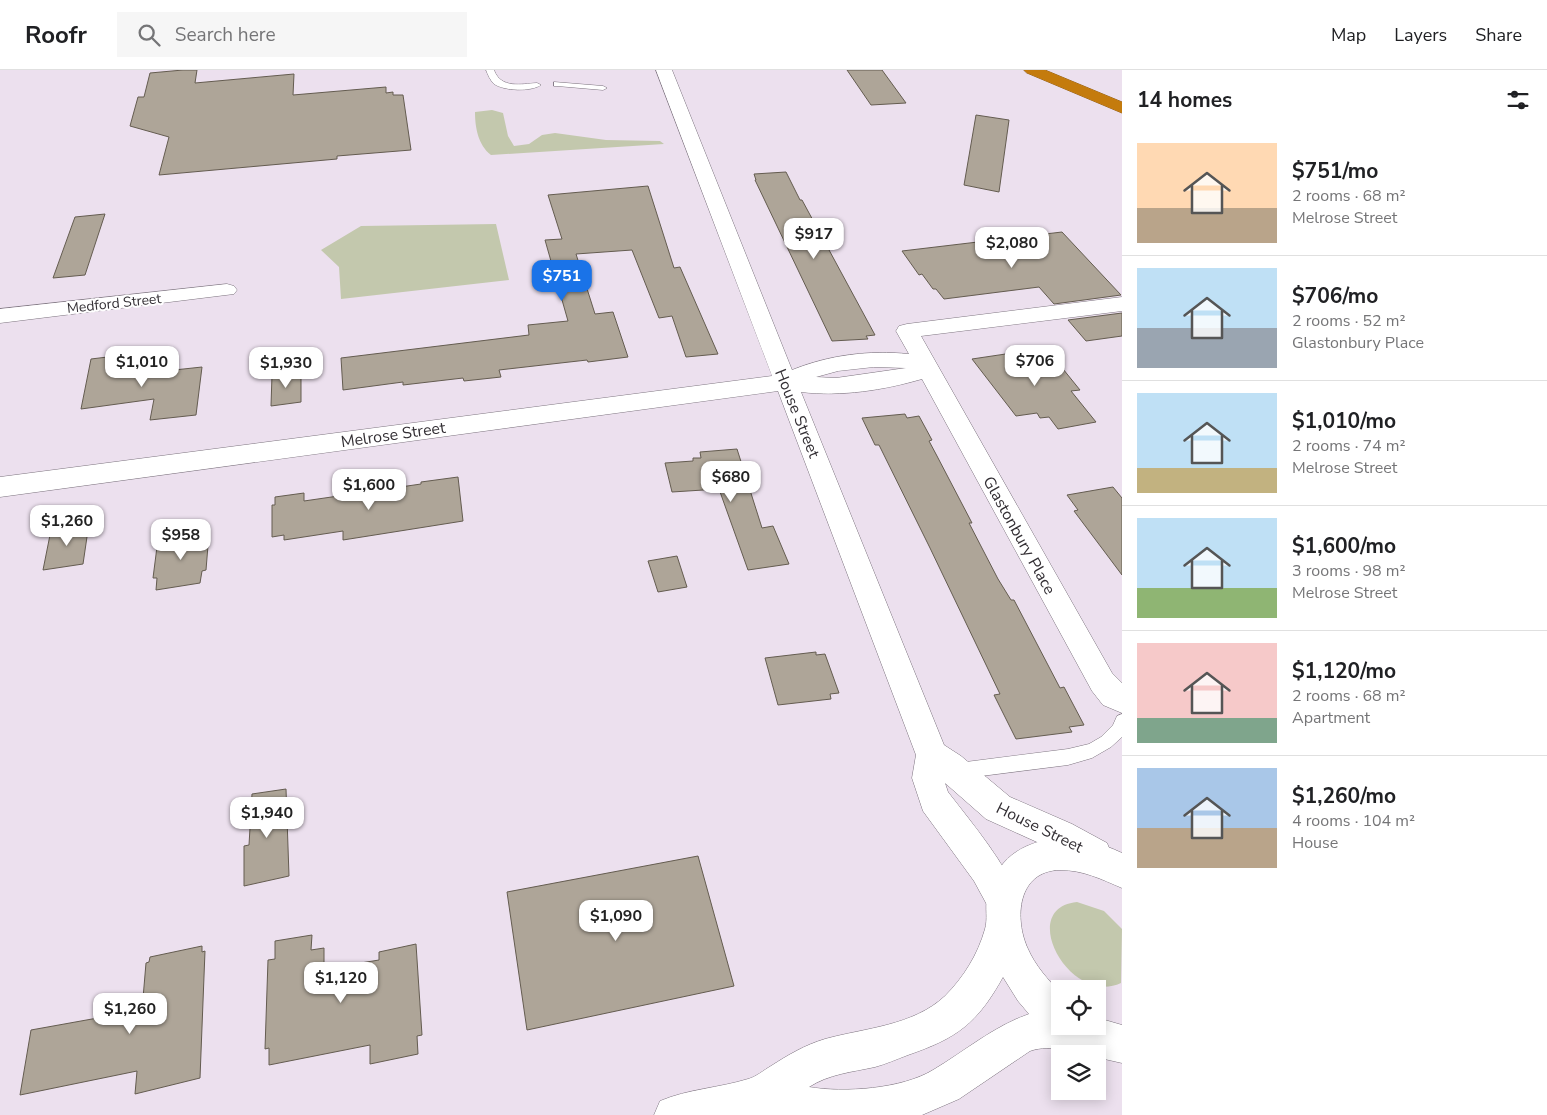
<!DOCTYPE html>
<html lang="en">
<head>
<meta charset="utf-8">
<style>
	:root { --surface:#fff; --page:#f6f6f6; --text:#202124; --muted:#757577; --line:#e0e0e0; --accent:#1a73e8 }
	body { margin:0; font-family:"Nunito Sans",sans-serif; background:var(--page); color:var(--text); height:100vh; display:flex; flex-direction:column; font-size:19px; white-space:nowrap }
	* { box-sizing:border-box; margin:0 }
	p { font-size:16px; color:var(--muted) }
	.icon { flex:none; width:28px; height:28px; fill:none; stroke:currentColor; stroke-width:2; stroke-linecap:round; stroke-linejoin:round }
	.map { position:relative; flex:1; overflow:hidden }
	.drawer { display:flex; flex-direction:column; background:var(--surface); width:425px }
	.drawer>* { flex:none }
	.buttons { position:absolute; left:1051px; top:910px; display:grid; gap:10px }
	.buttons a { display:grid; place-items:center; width:55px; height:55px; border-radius:0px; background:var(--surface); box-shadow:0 2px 12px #0003; font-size:25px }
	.price { position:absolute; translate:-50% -42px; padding:0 11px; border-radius:10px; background:#fff; color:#222; font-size:16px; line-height:32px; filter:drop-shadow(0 1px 2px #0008) }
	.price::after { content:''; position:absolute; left:50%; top:30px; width:15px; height:11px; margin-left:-8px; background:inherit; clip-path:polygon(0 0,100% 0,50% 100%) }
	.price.active { background:var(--accent); color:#fff }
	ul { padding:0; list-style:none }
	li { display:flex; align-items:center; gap:15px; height:125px; padding:0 15px }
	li+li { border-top:1px solid var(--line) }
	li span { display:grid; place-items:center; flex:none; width:140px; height:100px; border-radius:0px; color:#555 }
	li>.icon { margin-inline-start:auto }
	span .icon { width:60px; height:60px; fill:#fffc; stroke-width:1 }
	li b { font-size:21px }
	h2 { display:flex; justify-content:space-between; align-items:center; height:60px; padding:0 15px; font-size:21px }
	header { display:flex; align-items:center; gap:30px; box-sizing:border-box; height:70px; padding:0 25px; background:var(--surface); border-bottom:1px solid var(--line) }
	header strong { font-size:24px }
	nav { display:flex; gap:28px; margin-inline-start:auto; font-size:18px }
	.search { width:350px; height:45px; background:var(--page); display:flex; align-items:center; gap:12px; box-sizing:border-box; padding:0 18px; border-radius:0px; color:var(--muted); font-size:19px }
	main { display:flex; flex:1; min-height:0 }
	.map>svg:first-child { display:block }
</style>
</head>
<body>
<header>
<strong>Roofr</strong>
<div class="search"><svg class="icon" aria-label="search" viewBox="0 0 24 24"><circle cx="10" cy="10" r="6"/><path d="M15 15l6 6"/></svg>Search here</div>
<nav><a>Map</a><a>Layers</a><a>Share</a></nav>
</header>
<main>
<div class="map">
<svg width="1122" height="1045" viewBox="0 0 1122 1045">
	<rect width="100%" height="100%" fill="#ece0ee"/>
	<path fill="#c3c8ad" d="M492,40L503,43L508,66L514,76L529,74L542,65L555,63L606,70L660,71L664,74L491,85C478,75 475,57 475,42Z
		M496,154L509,210L341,229L339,197L321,180L361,156Z
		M1077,832L1104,841L1122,859L1121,913C1070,937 1016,838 1077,832Z"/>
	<path fill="#aea598" stroke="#645c50" d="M183,0H197L195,13L294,4L293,25L386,17V23L393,22V25H403L411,80L337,86V89L159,105L169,67L130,56L138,27H144L150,3Z
		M847,0H882L906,33L871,35Z
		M976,45L1009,50L999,122L964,115Z
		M786,102L800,130H802L875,265L866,266L868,269L832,271L755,110H756L754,104Z
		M648,116L674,198L680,197L718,284L686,287L672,246L659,248L632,180L576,184L595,244L613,242L628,287L588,292L587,290L499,300L501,307L464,311L463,308L403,315V312L343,320L341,288L529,265L528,255L568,251L545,170L562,169L548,125Z
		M105,144L85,205L53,208L75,147Z
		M1062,162L1121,225L1054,234L1039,217L944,229L936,219H933L922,204L919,205L902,181Z
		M1122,243V266L1086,271L1068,250Z
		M1046,278L1080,320L1071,321L1096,352L1058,359L1049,347L1040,348L1037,343L1016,346L972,289Z
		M132,284L128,305L202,297L196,345L150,350L154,329L81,339L91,289Z
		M301,302V332L271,336L272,305Z
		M905,344L907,348L919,346L932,370L929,371L937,386L972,453H969L998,509L1011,530H1014L1060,618L1064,617L1084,655L1069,657L1072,662L1016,669L994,625L1000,624L930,478L879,375H875L862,348Z
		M737,379L762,458L773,456L789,494L748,500L719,419L672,422L665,393L693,391V388H701L700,382Z
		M458,407L463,451L343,470V461L284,470V465L272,467V435H275V427L304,423V431L421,414V412Z
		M1113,417L1122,428V505L1074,441L1078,440L1067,425Z
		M87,453L86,460H88L83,494L43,500L50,465H53L54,458Z
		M209,463L206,500L202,501L200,513L156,520L157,508H153L158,469Z
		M677,486L687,517L658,522L648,491Z
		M816,582V585L825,584L839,623L830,624L831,629L778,635L765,588Z
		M286,719L289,806L244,816V776L249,775L252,724Z
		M698,786L734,916L527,960L507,822Z
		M312,865L311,880L324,878V899L379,890V882L416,874L422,965L417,966L418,984L370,994V975L269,995V978L265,979L268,890L275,889V871Z
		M202,876V882L205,881L200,1008L135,1024L137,1001L20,1025L31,960L142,940L146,893L149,892L150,887Z"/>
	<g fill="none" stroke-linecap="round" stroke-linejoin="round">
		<defs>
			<path id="service" d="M486,0H494C501,19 521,14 537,13L541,15C531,22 504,21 494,14C490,10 488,5 486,0Z
				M554,12L603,16L607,18L603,20L557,16H554Z
				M1122,644V667L1111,677L1092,688L1068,695L958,709L952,706L950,701L952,696L958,693L1068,679L1089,674L1101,667L1113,655L1117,646Z"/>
			<path id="minor" d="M656,0H672L792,300C829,285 869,280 909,284L896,261L899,256L907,254L1122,227V241L921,266L1112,603L1122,613V643L1103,635L1092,621L922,309C884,320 841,327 801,322L944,675L961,686L1010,727L1072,754L1107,773L1112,785L1107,797L1095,802L1048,777L986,749L945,713L948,722C975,757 1004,791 1021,832L1016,844L1004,849L992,844L974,811L923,741L912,708L916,685L778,321L0,427V407L772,306ZM874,297L906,298L836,308L816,307L838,301Z
				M227,214L234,216L237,220L234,224L0,253V239Z"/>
			<path id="secondary" d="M1059,767C1082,768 1101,773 1122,783V818C1101,809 1083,800 1060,800C1017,801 1014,849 1028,879C1035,895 1048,910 1060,922V956H1098V948L1122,955V993L1100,988L1098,987V984C1074,984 1053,973 1030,981L959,1029L922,1045H654L660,1031C688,1019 719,1018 748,1009C756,1007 764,1000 771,996C788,985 805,975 825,969C865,958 913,956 945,926C964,907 978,884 985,859C988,849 985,838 987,828C997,788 1019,774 1059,767ZM1003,907L1018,931L1029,944C994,956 965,981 933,1000C902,1019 844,1023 809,1017C829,1004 852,1002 875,997C886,994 897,989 908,985C957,968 977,954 1003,907Z"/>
			<path id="motorway" d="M1024,0H1045L1122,32V43L1027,3Z"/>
		</defs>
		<use href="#service" stroke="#7c737e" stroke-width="1"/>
		<use href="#minor" stroke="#7c737e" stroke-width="1"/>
		<use href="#secondary" stroke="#7c737e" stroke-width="1"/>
		<use href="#motorway" stroke="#91601b" stroke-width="1"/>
		<use href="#service" fill="#fff" fill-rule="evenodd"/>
		<use href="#minor" fill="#fff" fill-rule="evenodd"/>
		<use href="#secondary" fill="#fff" fill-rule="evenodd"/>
		<use href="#motorway" fill="#c47b0d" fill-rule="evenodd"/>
	</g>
	<g text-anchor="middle" stroke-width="4" stroke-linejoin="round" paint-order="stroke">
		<g font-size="14" fill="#332f34" stroke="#fff">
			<text transform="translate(114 233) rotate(-6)" y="5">Medford Street</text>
		</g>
		<g font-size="16" fill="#332f34" stroke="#fff">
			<text transform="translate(798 343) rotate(68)" y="6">House Street</text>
			<text transform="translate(393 364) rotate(-8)" y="6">Melrose Street</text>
			<text transform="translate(1020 465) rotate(61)" y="6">Glastonbury Place</text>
			<text transform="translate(1040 757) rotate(26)" y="6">House Street</text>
		</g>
	</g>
</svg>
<div class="buttons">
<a><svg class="icon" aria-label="locate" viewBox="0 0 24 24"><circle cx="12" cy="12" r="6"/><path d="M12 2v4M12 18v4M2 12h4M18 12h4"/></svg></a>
<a><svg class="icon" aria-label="layers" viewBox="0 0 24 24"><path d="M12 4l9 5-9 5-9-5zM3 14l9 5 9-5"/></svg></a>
</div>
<b class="price" style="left:814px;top:190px">$917</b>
<b class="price" style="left:1012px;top:199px">$2,080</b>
<b class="price active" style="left:562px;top:232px">$751</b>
<b class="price" style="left:1035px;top:317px">$706</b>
<b class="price" style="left:142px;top:318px">$1,010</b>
<b class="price" style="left:286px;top:319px">$1,930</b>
<b class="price" style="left:731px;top:433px">$680</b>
<b class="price" style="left:369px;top:441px">$1,600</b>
<b class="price" style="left:67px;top:477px">$1,260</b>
<b class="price" style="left:181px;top:491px">$958</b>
<b class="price" style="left:267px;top:769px">$1,940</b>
<b class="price" style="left:616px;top:872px">$1,090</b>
<b class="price" style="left:341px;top:934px">$1,120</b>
<b class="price" style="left:130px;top:965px">$1,260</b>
</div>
<section class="drawer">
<h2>14 homes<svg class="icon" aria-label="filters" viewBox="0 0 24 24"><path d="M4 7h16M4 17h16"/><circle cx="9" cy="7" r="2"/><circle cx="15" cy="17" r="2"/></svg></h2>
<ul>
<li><span style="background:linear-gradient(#ffd9b3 65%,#b9a48a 0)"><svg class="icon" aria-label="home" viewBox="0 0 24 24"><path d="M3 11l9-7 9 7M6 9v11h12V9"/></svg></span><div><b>$751/mo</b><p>2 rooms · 68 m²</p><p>Melrose Street</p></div></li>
<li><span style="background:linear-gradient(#bfe0f5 60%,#9aa5b1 0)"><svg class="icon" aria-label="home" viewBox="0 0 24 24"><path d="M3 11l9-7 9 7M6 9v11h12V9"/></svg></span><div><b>$706/mo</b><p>2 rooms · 52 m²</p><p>Glastonbury Place</p></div></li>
<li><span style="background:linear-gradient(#bfe0f5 75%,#c2b280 0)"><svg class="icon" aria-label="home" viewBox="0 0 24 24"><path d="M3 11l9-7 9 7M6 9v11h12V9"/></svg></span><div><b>$1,010/mo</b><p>2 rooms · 74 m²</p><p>Melrose Street</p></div></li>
<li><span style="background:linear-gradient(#bfe0f5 70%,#8fb573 0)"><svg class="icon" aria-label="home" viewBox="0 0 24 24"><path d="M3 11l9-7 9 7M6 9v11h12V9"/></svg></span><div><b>$1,600/mo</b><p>3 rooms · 98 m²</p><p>Melrose Street</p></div></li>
<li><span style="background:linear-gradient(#f6c9c9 75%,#7fa58c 0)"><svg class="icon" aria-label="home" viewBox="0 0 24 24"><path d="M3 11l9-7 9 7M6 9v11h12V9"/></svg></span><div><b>$1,120/mo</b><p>2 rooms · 68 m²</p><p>Apartment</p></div></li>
<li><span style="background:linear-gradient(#a9c7e8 60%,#b9a48a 0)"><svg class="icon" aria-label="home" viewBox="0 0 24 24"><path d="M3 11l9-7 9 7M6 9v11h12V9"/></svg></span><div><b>$1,260/mo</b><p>4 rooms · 104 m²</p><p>House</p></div></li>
</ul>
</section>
</main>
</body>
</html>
